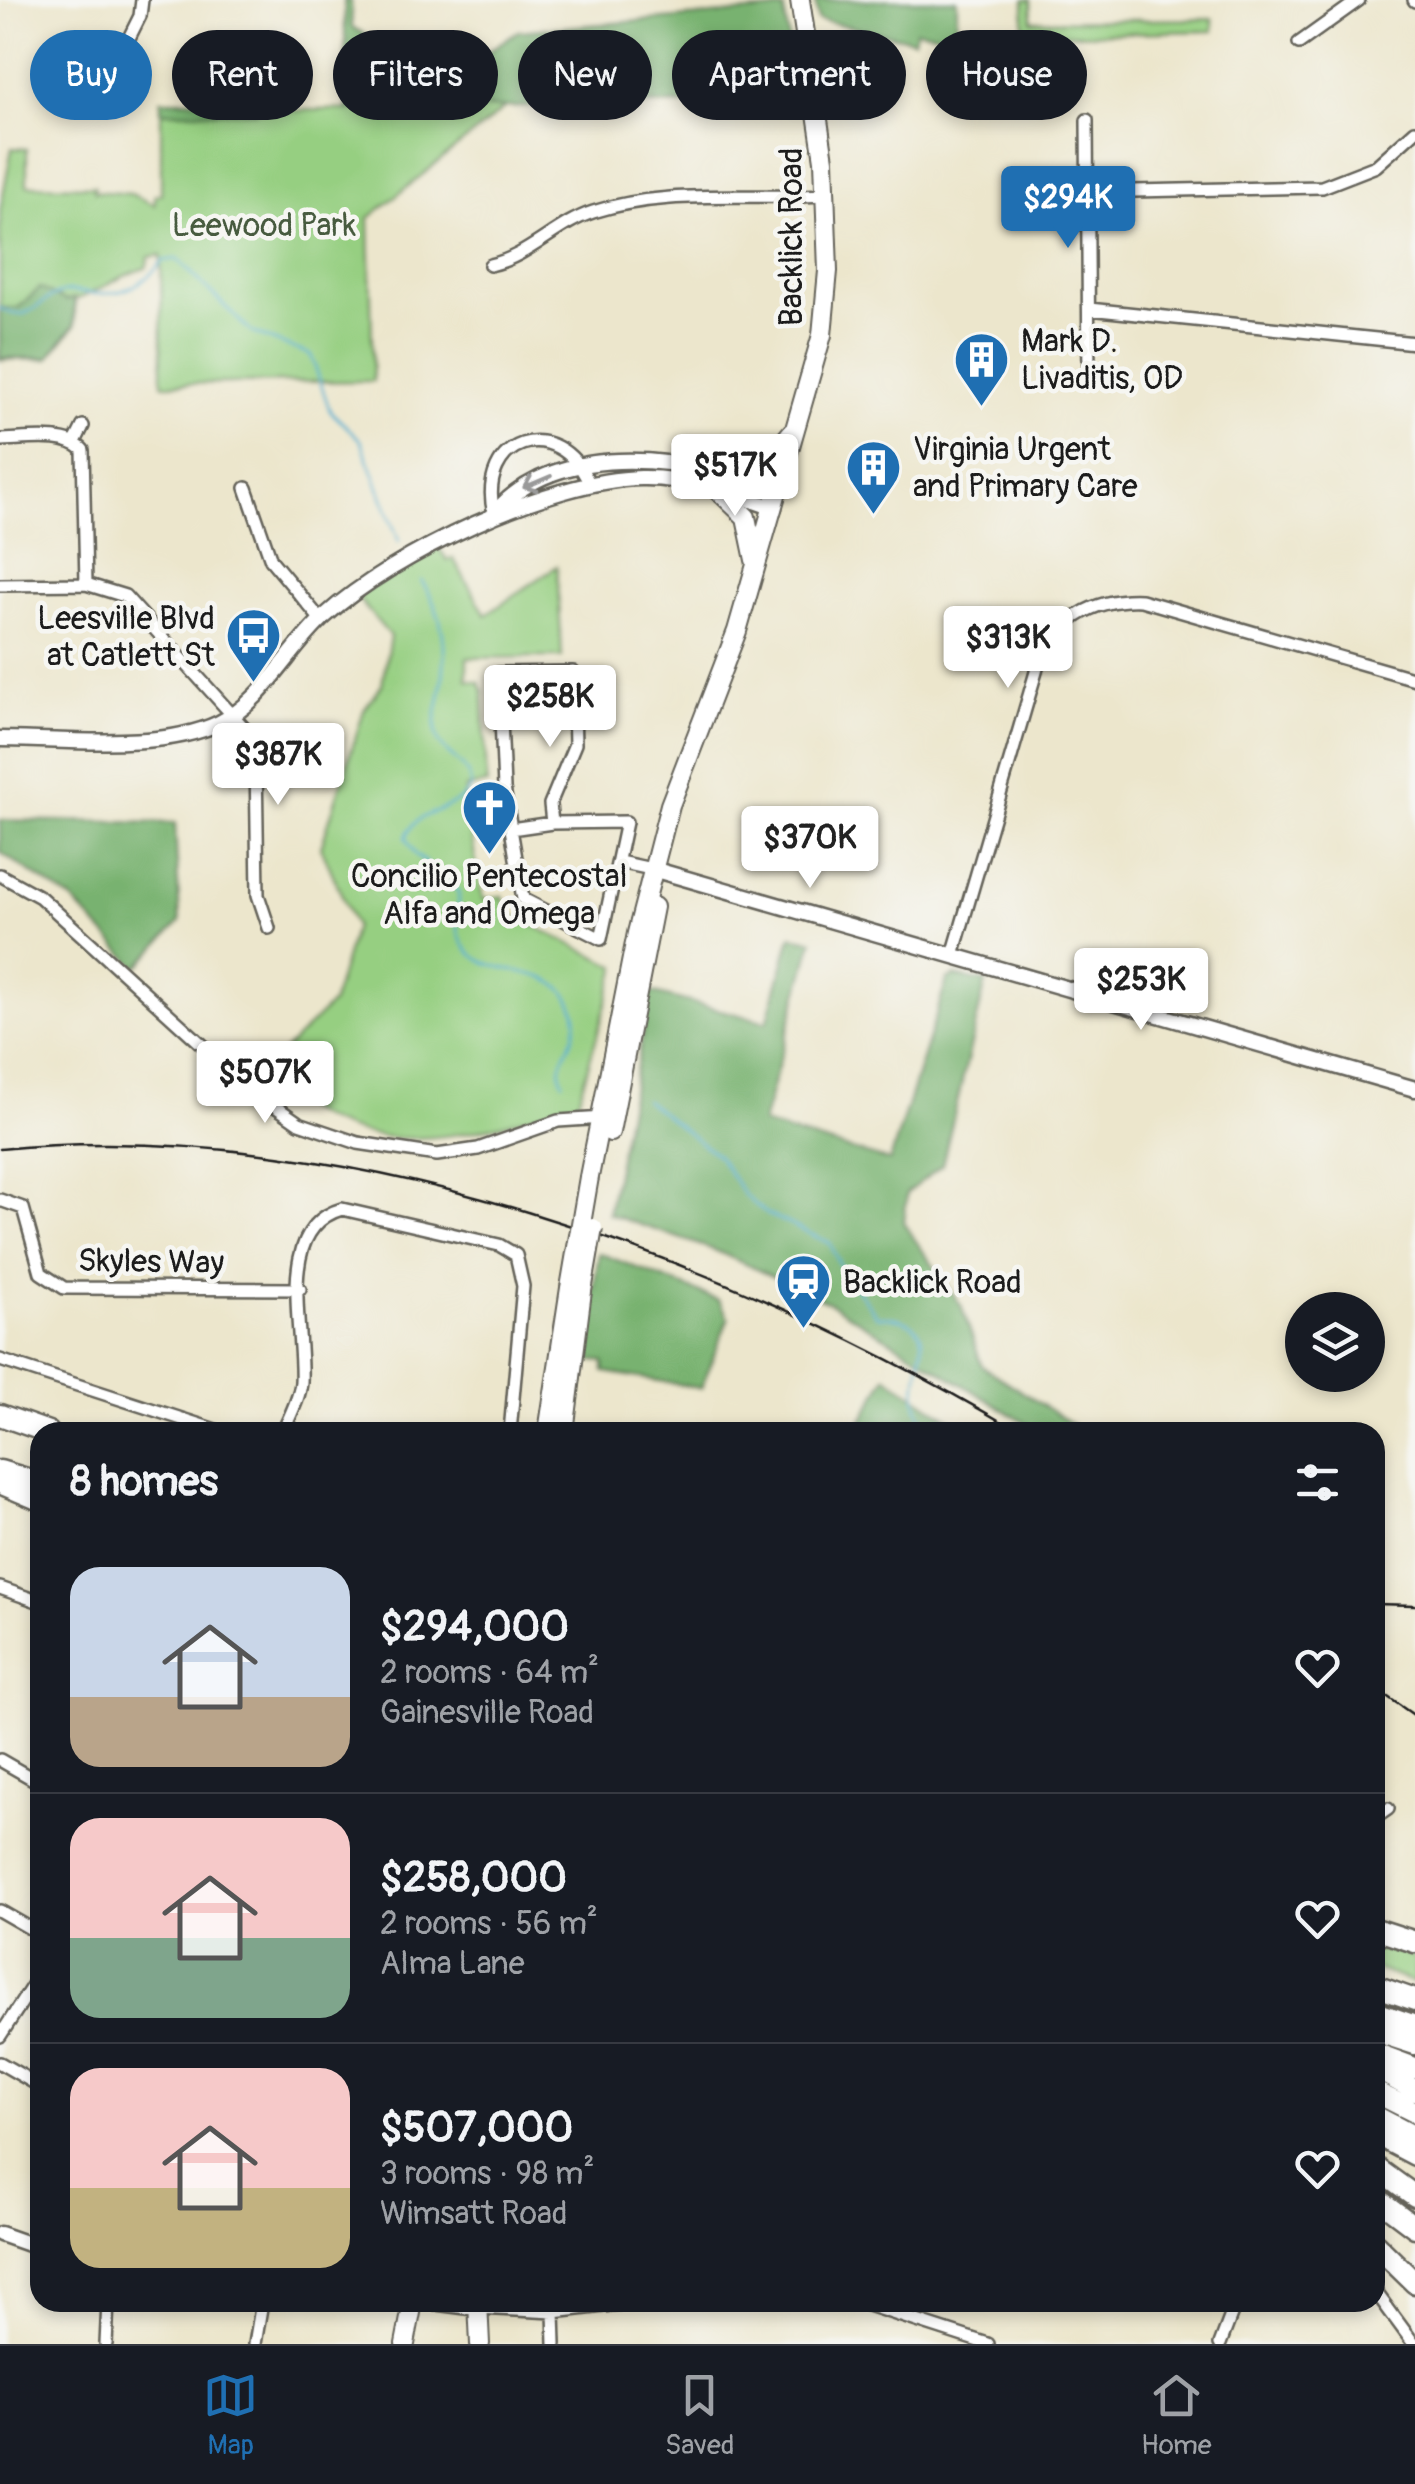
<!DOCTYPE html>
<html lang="en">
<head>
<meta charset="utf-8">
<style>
	:root { --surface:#171b24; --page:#242831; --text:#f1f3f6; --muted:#9ea1a6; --line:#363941; --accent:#1f6fb2 }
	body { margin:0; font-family:Pangolin,sans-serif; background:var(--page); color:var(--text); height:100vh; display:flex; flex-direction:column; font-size:38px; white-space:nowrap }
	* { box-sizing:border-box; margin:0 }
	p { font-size:32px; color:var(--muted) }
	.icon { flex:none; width:55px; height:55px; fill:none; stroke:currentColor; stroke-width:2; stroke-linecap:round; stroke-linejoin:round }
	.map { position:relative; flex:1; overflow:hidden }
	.drawer { position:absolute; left:30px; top:1422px; width:1355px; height:890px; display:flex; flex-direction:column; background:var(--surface); border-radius:30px; box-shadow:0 5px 15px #0003 }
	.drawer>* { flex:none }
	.banner { position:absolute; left:30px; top:30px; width:1355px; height:90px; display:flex; gap:20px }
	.tools { position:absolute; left:1285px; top:1292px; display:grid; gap:20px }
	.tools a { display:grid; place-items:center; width:100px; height:100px; border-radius:50%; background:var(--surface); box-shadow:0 5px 15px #0003; font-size:50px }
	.price { position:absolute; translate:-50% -85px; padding:0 22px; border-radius:10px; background:#fff; color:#222; font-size:32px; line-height:65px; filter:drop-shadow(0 2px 5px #0008) }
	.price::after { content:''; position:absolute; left:50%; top:60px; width:30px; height:22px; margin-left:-15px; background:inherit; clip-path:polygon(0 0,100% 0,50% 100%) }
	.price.current { background:var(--accent); color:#fff }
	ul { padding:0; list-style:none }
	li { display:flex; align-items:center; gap:30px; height:250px; padding:0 40px }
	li+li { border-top:2px solid var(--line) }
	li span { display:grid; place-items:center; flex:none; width:280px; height:200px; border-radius:30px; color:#555 }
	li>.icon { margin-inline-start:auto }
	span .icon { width:120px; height:120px; fill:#fffc; stroke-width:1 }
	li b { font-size:42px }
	h2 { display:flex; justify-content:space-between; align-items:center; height:120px; padding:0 40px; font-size:42px }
	.chip { padding:0 35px; border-radius:45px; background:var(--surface); box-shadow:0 5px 15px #0003; font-size:35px; line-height:90px }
	.chip.current { background:var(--accent); color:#fff }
	.dock { display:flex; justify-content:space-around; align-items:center; height:140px; border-top:2px solid var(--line); background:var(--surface); font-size:28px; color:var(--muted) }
	.dock a { display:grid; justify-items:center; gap:5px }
	.dock .current { color:var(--accent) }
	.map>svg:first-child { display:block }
</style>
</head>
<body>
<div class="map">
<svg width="1415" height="2344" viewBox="0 0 1415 2344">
	<rect width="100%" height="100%" fill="#f6f6f2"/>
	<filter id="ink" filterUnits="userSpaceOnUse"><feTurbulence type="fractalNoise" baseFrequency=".01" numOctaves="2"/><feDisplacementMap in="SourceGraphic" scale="20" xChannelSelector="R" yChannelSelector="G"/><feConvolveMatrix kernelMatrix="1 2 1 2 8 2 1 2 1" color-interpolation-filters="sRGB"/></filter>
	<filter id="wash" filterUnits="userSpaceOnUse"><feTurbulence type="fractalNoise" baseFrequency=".0048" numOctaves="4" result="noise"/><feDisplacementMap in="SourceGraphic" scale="40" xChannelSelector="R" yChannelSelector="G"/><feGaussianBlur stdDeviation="2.25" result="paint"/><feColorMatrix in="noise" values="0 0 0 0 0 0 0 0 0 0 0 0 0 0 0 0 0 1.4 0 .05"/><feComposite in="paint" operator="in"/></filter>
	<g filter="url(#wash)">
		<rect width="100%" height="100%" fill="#ece6cc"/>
		<path fill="#96cf81" stroke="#59764e" stroke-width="2.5" d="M1024,0H1031L1032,21L1213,19V31L1024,35Z
			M161,102L252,111L506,107L369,218L373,381L162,384L161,255L149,257L146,268C118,275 101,291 75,300V326L48,359L0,360V210L12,148L27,149V185L95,186L94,191L131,194L155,205V195L161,194Z
			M437,545L447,560L453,558L486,615L557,566L562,657L467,658V680L479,682L483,690L487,784L465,788V803L483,899L503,896L506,912L617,967L578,1101C491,1129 398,1163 310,1112C293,1102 278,1085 262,1073L332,1003L355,926L321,847L364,710L382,685L390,636L354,594Z
			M1375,1944L1415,1957V1983L1375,1969Z"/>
		<path fill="#78b26f" stroke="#4a6746" stroke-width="2.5" d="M344,0H351L352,27L386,46L387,87L436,86L518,31L784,9L799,102L347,110Z
			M815,0H957V37L916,30L914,40L818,20Z
			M256,88V112H161V100H208Z
			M40,288L66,301L74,298V325L48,358H0V308H18Z
			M0,820L175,823L180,922L137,968L72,900L0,852Z
			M791,936L813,940L762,1124L890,1161L947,980L955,976L986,982L942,1165L907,1193L904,1224L961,1305L982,1366L1084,1432H1040L828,1302L714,1250L608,1214L651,992L767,1022Z
			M599,1253L719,1300L729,1317L701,1388L604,1372V1362L583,1360Z
			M886,1376L969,1432H856Z"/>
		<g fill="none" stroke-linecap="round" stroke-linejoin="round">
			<path stroke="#4eaccd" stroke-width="2.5" d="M0,308C29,326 37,300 63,292C73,289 85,294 95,294C125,295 145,283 163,261L177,259L251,332L311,355L330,411L361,440L399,541
				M421,580C445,615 448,650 441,691C439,707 433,721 437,737C443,757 469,761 471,786C459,814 414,807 406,838L415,854L458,891C461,905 455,917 458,930C470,984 540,958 567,995C595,1036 549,1054 563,1082
				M645,1100L718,1156L744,1195L767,1214L830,1243L841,1268L877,1316C970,1319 881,1391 935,1432"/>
		</g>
	</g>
	<g filter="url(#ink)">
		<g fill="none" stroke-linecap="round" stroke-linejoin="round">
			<defs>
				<path id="minor" d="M1414,0L1415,1
					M129,38L140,16L142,0
					M1299,43L1359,0
					M1087,120L1089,381
					M1088,192L1322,187L1376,166L1415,131
					M490,265C528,257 556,224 593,212C666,188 750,200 825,195
					M1089,309L1415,343
					M0,440C23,440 66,432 83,450L86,584
					M75,442L83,426
					M246,488L271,560L321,620
					M494,514C476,439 557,412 589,483
					M0,585L86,584L125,596L245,729L256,759L258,895L269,928
					M511,829L552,823L626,822L601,939L523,899L504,788L499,673L573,672L575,744L550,804L552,823
					M619,862L656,870
					M0,875L40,897L252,1090L299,1123L358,1143L437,1155L478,1149L558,1121L604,1118
					M953,955L1038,665C1055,621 1094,598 1141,600L1415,679
					M0,1200L23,1208L41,1273L64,1288L300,1289
					M0,1360L222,1432
					M283,1432C289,1417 300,1398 301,1382C304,1329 274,1228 342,1209L499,1245L516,1255L523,1286L510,1432
					M0,1588L40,1602
					M0,1760L40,1783
					M1375,1818L1388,1809
					M0,1911L40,1934
					M0,2036L40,1974
					M0,2063L40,2086
					M1375,2291L1414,2344
					M858,2302L988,2344
					M478,2308L554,2312L637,2302
					M554,2312L555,2344
					M106,2344L108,2302
					M255,2344L262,2302
					M1220,2344L1236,2302"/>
				<path id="tertiary" d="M494,514C557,436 697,457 778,493
					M0,739C65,739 160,751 219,723C265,701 288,649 325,616C394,554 548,480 641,478C684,477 733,493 774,508
					M656,870L1415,1089
					M0,2234L40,2248
					M432,2302L478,2308"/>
				<path id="primary" d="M734,478L760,471L792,432
					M721,493L746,517L755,560
					M610,1132L654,907
					M589,1177L637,933L670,805L737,631L822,335L828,271L824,160L800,0
					M548,1432L570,1288
					M564,1432L582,1291
					M478,2302L480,2344
					M405,2344L413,2302"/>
				<path id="motorway" d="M0,1415L48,1432
					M0,1471L40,1483
					M0,1483L40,1500
					M1375,1929L1415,1942
					M1375,1986L1415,2000
					M1375,2012L1415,2026
					M1375,2031L1415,2044
					M1375,2053L1415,2068
					M1375,2068L1415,2090
					M1375,2092L1415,2112
					M1375,2116L1415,2137
					M1375,2134L1415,2155
					M1375,2167L1415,2196
					M1375,2197L1415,2227
					M1375,2244L1415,2283"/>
			</defs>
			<use href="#minor" stroke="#65635a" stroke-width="16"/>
			<use href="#tertiary" stroke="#65635a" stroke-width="19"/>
			<use href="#primary" stroke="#65635a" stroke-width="22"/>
			<use href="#motorway" stroke="#65635a" stroke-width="25"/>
			<use href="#minor" stroke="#fff" stroke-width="11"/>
			<use href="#tertiary" stroke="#fff" stroke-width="14"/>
			<use href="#primary" stroke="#fff" stroke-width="18"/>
			<use href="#motorway" stroke="#fff" stroke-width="20"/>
			<path stroke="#1c1c1c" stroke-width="2.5" d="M0,1149C347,1115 724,1258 1019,1432
				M1375,1604L1415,1605
				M1375,1688L1415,1716"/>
			<defs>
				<path id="primary-bridge" d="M570,1288L589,1177
					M582,1291L593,1228"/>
			</defs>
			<use href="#primary-bridge" stroke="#65635a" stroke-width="22" stroke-linecap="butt"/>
			<use href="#primary-bridge" stroke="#fff" stroke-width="18"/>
		</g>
		<defs><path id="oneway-shaft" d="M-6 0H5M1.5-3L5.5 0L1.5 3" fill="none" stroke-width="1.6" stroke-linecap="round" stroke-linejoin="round" transform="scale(2.5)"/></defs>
		<use stroke="#999" href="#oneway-shaft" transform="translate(537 482) rotate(157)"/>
	</g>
	<defs>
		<symbol id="building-pin" viewBox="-11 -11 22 30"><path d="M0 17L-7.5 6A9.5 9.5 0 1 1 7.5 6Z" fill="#1f6fb2" stroke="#f6f6f2"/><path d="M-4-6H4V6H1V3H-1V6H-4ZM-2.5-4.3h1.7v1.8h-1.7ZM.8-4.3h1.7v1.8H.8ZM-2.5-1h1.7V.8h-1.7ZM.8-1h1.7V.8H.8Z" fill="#fff"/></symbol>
		<symbol id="bus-pin" viewBox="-11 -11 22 30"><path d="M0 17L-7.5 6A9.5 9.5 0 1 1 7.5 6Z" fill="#1f6fb2" stroke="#f6f6f2"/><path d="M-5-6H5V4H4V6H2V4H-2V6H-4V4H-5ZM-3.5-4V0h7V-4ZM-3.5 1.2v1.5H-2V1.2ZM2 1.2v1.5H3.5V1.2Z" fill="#fff"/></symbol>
		<symbol id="church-pin" viewBox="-11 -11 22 30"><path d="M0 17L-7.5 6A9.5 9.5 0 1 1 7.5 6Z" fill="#1f6fb2" stroke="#f6f6f2"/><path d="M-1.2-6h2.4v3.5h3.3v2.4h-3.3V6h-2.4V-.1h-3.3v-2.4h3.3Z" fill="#fff"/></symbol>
		<symbol id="station-pin" viewBox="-11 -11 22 30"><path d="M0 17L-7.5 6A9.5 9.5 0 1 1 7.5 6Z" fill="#1f6fb2" stroke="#f6f6f2"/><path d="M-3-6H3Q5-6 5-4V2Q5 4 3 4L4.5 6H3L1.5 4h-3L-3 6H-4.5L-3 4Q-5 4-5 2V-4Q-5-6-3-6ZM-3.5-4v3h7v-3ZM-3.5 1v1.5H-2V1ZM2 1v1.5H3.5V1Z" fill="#fff"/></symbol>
	</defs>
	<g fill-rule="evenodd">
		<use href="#building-pin" x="950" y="328" width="63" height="86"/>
		<use href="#building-pin" x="842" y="436" width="63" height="86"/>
		<use href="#bus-pin" x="222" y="604" width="63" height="86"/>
		<use href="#church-pin" x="458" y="776" width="63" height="86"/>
		<use href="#station-pin" x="772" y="1250" width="63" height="86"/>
	</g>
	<g text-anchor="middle" stroke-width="9" stroke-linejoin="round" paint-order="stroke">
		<g font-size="32" fill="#475b3f" stroke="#f6f6f2">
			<text x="264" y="236">Leewood Park</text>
		</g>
		<g font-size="32" fill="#1c1c1c" stroke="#f6f6f2">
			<text transform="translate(791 237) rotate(-90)" y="11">Backlick Road</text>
			<text transform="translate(151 1261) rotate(1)" y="11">Skyles Way</text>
		</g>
		<g font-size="32" fill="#1c1c1c" stroke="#f6f6f2" text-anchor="start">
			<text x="1021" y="352">Mark D.<tspan x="1021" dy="37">Livaditis, OD</tspan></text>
			<text x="913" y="460">Virginia Urgent<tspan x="913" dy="37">and Primary Care</tspan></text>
			<text x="215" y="629" text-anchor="end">Leesville Blvd<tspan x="215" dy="37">at Catlett St</tspan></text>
			<text x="489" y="887" text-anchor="middle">Concilio Pentecostal<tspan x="489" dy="37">Alfa and Omega</tspan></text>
			<text x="843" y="1293">Backlick Road</text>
		</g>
	</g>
</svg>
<div class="tools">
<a><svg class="icon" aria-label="layers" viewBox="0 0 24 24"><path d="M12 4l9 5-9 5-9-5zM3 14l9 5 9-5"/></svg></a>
</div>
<b class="price current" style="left:1068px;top:251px">$294K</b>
<b class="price" style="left:735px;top:519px">$517K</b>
<b class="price" style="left:1008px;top:691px">$313K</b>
<b class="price" style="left:550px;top:750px">$258K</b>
<b class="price" style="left:278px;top:808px">$387K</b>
<b class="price" style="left:810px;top:891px">$370K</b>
<b class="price" style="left:1141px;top:1033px">$253K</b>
<b class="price" style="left:265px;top:1126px">$507K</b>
<div class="banner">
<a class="chip current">Buy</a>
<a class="chip">Rent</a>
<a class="chip">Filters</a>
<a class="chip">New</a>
<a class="chip">Apartment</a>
<a class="chip">House</a>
</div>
<section class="drawer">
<h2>8 homes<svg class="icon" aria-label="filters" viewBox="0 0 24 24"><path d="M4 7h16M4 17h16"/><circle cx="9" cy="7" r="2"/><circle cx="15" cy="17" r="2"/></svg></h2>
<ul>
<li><span style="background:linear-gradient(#c9d6e8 65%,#b9a48a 0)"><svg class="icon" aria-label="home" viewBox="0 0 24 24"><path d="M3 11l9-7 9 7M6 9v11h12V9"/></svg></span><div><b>$294,000</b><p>2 rooms · 64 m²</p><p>Gainesville Road</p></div><svg class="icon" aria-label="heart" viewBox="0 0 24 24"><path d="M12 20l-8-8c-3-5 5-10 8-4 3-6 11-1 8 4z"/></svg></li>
<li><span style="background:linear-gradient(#f6c9c9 60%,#7fa58c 0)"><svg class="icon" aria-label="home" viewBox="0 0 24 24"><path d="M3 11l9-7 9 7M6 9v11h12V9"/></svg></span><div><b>$258,000</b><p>2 rooms · 56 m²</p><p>Alma Lane</p></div><svg class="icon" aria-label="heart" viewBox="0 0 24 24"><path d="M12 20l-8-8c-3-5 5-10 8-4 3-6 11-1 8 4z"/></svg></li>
<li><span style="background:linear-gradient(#f6c9c9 60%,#c2b280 0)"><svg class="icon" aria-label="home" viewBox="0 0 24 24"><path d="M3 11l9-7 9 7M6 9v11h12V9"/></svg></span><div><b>$507,000</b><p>3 rooms · 98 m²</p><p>Wimsatt Road</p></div><svg class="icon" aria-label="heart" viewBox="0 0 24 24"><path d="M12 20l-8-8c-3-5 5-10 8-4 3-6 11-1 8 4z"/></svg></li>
</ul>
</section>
</div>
<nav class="dock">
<a class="current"><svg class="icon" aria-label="map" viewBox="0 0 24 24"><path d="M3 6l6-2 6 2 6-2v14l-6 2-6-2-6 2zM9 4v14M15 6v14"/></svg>Map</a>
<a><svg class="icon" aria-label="saved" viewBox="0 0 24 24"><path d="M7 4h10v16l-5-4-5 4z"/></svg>Saved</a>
<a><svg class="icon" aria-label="home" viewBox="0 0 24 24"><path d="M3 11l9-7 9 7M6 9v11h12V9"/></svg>Home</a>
</nav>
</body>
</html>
